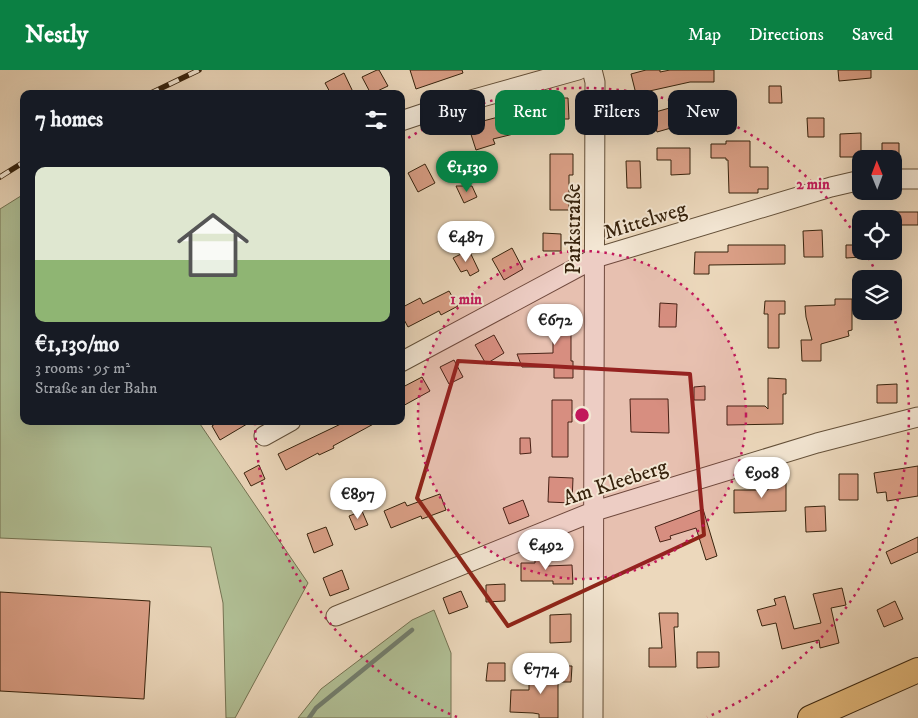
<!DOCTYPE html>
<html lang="en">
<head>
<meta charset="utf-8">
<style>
	:root { --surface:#171b24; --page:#20242c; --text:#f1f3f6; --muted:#9ea1a6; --line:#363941; --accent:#0b8043 }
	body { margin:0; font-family:"IM FELL DW Pica",serif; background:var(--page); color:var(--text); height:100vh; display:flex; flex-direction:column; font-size:19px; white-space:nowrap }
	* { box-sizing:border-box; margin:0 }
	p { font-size:16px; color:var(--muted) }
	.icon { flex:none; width:28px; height:28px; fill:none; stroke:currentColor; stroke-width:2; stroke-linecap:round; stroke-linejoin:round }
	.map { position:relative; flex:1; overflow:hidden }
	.side { position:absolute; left:20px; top:20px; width:385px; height:335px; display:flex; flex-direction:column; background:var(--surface); border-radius:10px; box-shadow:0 5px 20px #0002 }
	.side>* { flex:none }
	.guide { position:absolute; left:420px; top:20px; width:422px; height:45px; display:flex; gap:10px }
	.needle { width:32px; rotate:359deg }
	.buttons { position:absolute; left:852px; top:80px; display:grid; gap:10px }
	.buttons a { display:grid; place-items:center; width:50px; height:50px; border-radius:10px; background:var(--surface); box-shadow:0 5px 20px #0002; font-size:25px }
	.price { position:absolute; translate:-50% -42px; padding:0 11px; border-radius:18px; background:#fff; color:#222; font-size:16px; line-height:32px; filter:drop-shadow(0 1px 2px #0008) }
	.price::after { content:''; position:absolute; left:50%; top:30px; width:15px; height:11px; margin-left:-8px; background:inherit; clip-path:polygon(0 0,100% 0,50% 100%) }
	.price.active { background:var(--accent); color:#fff }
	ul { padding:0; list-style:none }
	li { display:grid; align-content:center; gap:10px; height:265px; padding:0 15px }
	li+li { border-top:1px solid var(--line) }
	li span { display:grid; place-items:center; height:155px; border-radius:10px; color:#555 }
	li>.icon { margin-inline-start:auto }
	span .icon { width:90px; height:90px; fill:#fffc; stroke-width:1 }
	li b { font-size:21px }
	h2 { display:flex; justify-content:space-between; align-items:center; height:60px; padding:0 15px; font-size:21px }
	.pill { padding:0 18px; border-radius:10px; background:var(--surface); box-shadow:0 5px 20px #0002; font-size:18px; line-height:45px }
	.pill.active { background:var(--accent); color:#fff }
	header { display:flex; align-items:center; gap:30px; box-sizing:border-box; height:70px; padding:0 25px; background:var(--accent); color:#fff }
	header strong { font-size:24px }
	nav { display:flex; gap:28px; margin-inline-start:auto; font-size:18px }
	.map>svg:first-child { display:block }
</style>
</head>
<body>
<header>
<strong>Nestly</strong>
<nav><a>Map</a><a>Directions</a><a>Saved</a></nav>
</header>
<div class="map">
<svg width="918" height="648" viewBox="0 0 918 648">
	<rect width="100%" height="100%" fill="#ecd8bc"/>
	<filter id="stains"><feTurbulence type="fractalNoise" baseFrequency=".004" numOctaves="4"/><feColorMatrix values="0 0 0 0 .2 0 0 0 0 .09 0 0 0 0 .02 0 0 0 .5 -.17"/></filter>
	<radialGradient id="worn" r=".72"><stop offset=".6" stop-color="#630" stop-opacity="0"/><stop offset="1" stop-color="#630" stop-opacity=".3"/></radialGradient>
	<path fill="#b1c096" stroke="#747252" d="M24,124V351H198L308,513L235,648H226L223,533L211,477L0,468V139Z
		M434,540L451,583V648H298L321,619L412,550Z"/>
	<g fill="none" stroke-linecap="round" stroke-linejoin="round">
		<path stroke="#727e6e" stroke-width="4.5" d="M309,648L316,638L412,560"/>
	</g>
	<path fill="#da9f86" stroke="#37230d" d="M377,0H379L388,16L371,24L362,7Z
		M410,0H462L463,3L416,19Z
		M646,0H660V2L670,0H714V12H690L636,24L631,4Z
		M838,0H871V8L839,11Z
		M344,3L354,24H331L325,13Z
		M769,16H781L782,33H769Z
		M549,28H568L569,49H549Z
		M673,37L678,56L657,62L652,43Z
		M521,41L526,61L493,69L495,74L476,80L468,55Z
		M639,43L643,55L628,59L625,47Z
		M807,48H824V67H808Z
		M861,63V87H840V64Z
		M726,71H750V97H768V119H758V123H729L728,90H726V88H711V74H726Z
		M882,73H899V89H882Z
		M657,78H690V104L671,105V90H657Z
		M550,84H573V105H569V140H550Z
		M626,91H640L641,118H627Z
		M425,94L435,113L418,122L408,103Z
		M456,116H472L477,127L464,133Z
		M894,142H918V155H894Z
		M822,160L823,187H804L803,161Z
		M543,163L561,164V181H543Z
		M728,175H785V194L709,195V204H694L695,182H728Z
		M846,175H861L862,187L846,188Z
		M512,178L523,199L504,210L492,189Z
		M469,180L479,201L470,206L467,200L461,202L453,188Z
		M449,221L458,236L441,245L439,241L408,257L401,244V238L420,228L423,234Z
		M835,229H852V260L848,261L849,266L821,274V291H802L801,270H812L806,247L805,236L835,235Z
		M765,231H785V244H779V278H768V244H764Z
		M660,233L677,234L676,257H659Z
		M546,237H571V291H573V308H554V297H522L517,284L553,283V251H546Z
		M494,265L504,283L486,294L475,275Z
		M454,290L463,307L449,314L440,297Z
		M422,307L430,321L401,337V318Z
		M768,308L786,309V324H783V354L727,355V336H765L768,339Z
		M897,314V333H877V315Z
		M705,316V330H694V317Z
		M630,329H668L669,363L631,362Z
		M552,330H572V352H568V387H552Z
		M219,351H252L220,370L212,356Z
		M347,351H379L333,376L334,378L319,385L318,383L286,400L278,384Z
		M520,368H530L531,383L520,384Z
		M259,395L265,409L251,416L244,403Z
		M918,396V426L887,431L886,422L877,423L874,403Z
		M839,404H858V430H839Z
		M549,407L573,408L572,433L548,432Z
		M768,412H786V441L734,443V420H768Z
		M440,424L446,440L422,449L421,446L391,458L384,441L405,432L407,436Z
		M523,430L529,446L509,454L503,438Z
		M825,436L826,461L806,462L805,437Z
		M703,439L717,486L706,490L696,458L670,466L671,469L660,472L655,457Z
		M362,441L368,455L355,460L349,446Z
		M326,457L333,475L314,483L307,464Z
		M918,467V482L891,494L886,482Z
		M541,475L546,487V496L572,495L573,514H553V511H521V493H535V477Z
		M342,500L349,519L330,526L323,508Z
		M505,514V531L486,532V515Z
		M842,518L846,535L831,538L839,573L820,578L819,570L782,579L776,553L762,556L757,540L776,535L774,529L785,526L794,559L821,553L813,524Z
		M461,521L468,537L449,544L443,528Z
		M0,522L150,531L144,629L0,621Z
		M895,531L903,549L884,557L877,540Z
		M659,543H678V557H674L676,597H649V578H662Z
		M571,544V572L550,573V545Z
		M697,582H719V597L697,598Z
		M488,593H505V611H486Z
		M555,596H572L571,612H558V648H539V644L533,643L510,642L511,620H529V608H555Z"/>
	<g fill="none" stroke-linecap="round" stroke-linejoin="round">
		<defs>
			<path id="minor" d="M592,0L595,12L593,648
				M401,51L428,42L578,0
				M894,109H918
				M401,292L595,188L831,117L861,110
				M264,366L291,351
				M336,546L595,441L817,373L918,347"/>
			<path id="major" d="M810,648L918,600"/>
		</defs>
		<use href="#minor" stroke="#645039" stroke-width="21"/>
		<use href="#major" stroke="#37230d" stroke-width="26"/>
		<use href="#minor" stroke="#f3e6d3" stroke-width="19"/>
		<use href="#major" stroke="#e6bc7e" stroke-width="24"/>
		<defs>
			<path id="rail" d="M149,24L199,0
				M0,107L24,92"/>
		</defs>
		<use href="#rail" stroke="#37230d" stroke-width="5.5"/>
		<use href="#rail" stroke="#f3e6d3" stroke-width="4" stroke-dasharray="11" stroke-linecap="butt"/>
	</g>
	<path fill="none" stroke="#8f2418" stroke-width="4" stroke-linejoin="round" d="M458,291L690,304L704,465L508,556L417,428Z"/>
	<circle cx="582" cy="345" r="164" fill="#c2185b" fill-opacity=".12"/>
	<g fill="none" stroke="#c2185b" stroke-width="2.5" stroke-dasharray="2.5 5">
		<circle cx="582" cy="345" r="164"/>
		<path d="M457 647A327 327 0 0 1 255 354M402 72A327 327 0 0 1 861 174M865 181A327 327 0 0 1 878 207M893 244A327 327 0 0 1 707 647"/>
	</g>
	<g text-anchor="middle" stroke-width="4" stroke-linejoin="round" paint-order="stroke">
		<g font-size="21" fill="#37230d" stroke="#f3e6d3">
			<text transform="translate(645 150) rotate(-17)" y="7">Mittelweg</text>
			<text transform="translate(573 159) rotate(-90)" y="7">Parkstraße</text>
			<text transform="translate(615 412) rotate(-18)" y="7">Am Kleeberg</text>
		</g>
	</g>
	<circle cx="582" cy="345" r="8" fill="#c2185b" stroke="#f3e6d3" stroke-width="2.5"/>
	<g font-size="15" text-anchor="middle" font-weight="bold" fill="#c2185b" stroke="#f3e6d3" stroke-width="4" stroke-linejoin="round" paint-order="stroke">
		<text x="813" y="119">2 min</text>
		<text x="466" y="234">1 min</text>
	</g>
	<rect width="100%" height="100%" filter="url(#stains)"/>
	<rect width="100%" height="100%" fill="url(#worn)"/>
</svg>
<div class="buttons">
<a><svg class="needle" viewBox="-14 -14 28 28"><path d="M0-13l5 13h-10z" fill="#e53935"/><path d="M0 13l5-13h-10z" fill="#9ea1a6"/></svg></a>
<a><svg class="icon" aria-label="locate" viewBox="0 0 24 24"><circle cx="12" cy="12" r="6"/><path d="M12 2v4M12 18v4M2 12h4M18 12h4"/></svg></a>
<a><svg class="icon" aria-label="layers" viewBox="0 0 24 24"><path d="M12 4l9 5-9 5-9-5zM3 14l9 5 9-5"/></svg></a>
</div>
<b class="price active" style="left:467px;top:123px">€1,130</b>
<b class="price" style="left:466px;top:193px">€487</b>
<b class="price" style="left:555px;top:276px">€672</b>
<b class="price" style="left:762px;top:429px">€908</b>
<b class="price" style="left:358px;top:450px">€897</b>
<b class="price" style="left:546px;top:501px">€492</b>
<b class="price" style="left:541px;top:625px">€774</b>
<div class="guide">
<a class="pill">Buy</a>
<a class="pill active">Rent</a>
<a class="pill">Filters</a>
<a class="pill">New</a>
</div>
<section class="side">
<h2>7 homes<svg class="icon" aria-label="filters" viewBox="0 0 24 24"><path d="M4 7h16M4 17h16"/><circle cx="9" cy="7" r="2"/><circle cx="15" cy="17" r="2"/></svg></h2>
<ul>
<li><span style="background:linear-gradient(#dfe7d0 60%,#8fb573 0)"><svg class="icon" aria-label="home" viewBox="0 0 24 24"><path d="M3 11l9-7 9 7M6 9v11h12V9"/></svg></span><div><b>€1,130/mo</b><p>3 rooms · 95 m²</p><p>Straße an der Bahn</p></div></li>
</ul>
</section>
</div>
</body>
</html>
